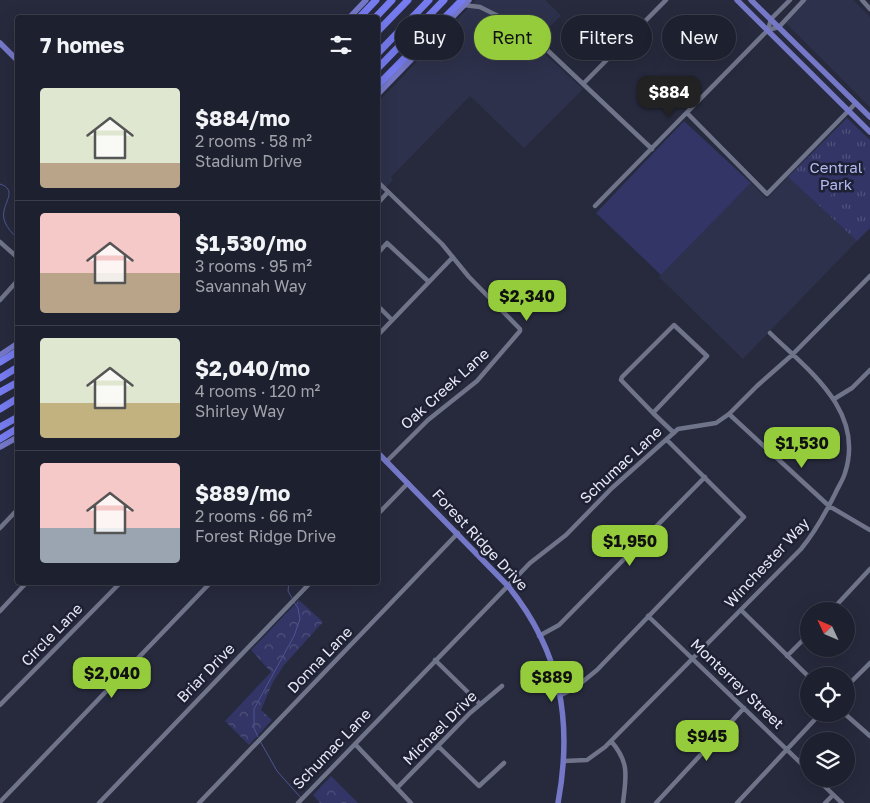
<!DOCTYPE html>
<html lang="en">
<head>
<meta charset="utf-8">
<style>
	:root { --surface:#1d202e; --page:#2a2d3a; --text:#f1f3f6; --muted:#a0a3aa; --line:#3b3e4a; --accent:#94cc3c }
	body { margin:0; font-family:"Golos Text",sans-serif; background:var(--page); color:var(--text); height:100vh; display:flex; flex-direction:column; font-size:19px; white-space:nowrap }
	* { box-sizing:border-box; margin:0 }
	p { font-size:16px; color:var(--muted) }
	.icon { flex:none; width:28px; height:28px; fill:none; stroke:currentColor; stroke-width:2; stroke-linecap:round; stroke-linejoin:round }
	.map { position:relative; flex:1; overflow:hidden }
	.details { position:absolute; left:15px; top:15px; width:365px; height:570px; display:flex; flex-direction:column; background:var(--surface); border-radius:5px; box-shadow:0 5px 20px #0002,0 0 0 1px var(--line) }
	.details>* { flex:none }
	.guide { position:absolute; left:395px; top:15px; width:400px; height:45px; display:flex; gap:10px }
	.needle { width:32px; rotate:314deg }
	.fabs { position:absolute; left:800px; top:602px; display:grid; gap:10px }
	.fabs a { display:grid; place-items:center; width:55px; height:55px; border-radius:50%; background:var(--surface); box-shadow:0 5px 20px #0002,0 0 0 1px var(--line); font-size:25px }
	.price { position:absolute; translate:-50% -42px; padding:0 11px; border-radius:10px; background:var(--accent); color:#111; font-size:16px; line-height:32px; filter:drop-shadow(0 1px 2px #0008) }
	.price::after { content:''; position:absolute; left:50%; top:30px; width:15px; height:11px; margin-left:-8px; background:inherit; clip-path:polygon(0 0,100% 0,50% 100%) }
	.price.on { background:#222; color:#fff }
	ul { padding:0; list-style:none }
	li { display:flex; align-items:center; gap:15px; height:125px; padding:0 25px }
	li+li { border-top:1px solid var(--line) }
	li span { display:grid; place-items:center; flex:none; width:140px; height:100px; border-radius:5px; color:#555 }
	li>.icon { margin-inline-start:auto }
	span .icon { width:60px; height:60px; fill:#fffc; stroke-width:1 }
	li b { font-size:21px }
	h2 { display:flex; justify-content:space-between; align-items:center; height:60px; padding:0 25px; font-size:21px }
	.chip { padding:0 18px; border-radius:22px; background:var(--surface); box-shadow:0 5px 20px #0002,0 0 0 1px var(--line); font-size:18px; line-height:45px }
	.chip.on { background:var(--accent); color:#111 }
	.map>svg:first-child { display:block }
</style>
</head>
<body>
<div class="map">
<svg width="870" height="803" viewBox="0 0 870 803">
	<defs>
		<pattern id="grass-tufts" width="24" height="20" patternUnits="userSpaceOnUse" patternTransform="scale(1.25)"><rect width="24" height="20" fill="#323565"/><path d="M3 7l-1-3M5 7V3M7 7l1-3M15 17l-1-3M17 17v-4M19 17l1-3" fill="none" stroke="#50527c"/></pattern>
		<pattern id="forest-crowns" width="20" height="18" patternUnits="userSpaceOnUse" patternTransform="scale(1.25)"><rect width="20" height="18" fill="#323565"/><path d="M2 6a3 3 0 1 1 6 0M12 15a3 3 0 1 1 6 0" fill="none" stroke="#50527c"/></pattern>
	</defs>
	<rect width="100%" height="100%" fill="#272a3d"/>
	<path fill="#2e314b" d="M476,0H545L561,16L533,43L583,89L524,148L470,96L391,177L393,180L378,195V102Z
		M807,0H853L870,17V107L786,23Z
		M788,177L857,241L743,359L659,277L751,183L767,199Z"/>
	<path fill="url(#grass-tufts)" d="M847,118L870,140V228L857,241L788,177Z"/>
	<path fill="url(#forest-crowns)" d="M299,600L323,622L284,665L273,682L261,710L272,720L249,745L225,721L271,672L251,650Z
		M331,776L358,803H320L313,795Z"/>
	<path fill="#323565" d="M684,121L751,183L661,275L596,213Z
		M828,162L839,171L837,174L844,182L824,202L807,186Z"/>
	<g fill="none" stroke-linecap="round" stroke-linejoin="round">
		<path stroke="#4f5494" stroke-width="1" d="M0,184C17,189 5,202 4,211C1,222 11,232 18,239
			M289,582L288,591L292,598
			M258,737L254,728V709L294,636L300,619L298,608L294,602
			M260,741L277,771L301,798"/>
		<path stroke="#70748a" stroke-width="4.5" d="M862,0L870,9
			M464,5L480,7L526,30L652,149
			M768,30L779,27L804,0
			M583,84L666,0
			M687,113L767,194L856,103
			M378,182L442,244L469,277L520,329V331L477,381L428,420L386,462
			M378,203L388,192
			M595,206L768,30L771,19L790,0
			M0,242L18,258
			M378,253L387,243L429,282
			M0,300L18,280
			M378,306L392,320
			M674,325L707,356L653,413L621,380L622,377Z
			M378,335L453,257
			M834,399L852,388L870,370
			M653,413L674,433
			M729,414L829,506L870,530
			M378,514L408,483
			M0,528L18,509
			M741,610L809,677
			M0,611L27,582
			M831,611L870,569
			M648,616L809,771
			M539,636L559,625L705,477
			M787,656L809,634
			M435,660L480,704
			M846,687L870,663
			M561,695L575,688L597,670L744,517L667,440
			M0,705L121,582
			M845,714L870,736
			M611,741C630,763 626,776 623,803
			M355,744L411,803
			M438,746L479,786L504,763
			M564,761L587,760L605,747L801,549C815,532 825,514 835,494C838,487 843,480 845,473C865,411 809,371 770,333
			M817,779L842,803
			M397,788L470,713L502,686
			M0,802L211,582
			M99,803L311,582
			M199,803L458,533
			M298,803L530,563L566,535L612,488L678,429L716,423L729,414L757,386L792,355L870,276
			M656,803L744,708
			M737,803L820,714
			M825,803L833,795"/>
		<path stroke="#7478c7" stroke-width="5.5" d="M737,0L870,132
			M751,0L870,117
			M349,18L366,0
			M0,43L18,61
			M378,94L469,0
			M0,355L18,343
			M0,447L18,437
			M378,453L508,586C561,651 573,722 558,803"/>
		<path stroke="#767bef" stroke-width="7" d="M359,18L376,0
			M375,18L392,0
			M378,31L408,0
			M378,53L429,0
			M378,68L444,0
			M378,85L462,0
			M0,362L18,351
			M0,378L18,367
			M0,392L18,382
			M0,409L18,398
			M0,427L18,417
			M0,439L18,428"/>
	</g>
	<g text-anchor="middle" stroke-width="5" stroke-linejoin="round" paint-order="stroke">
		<g font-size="15" fill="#b3baf2" stroke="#1e2033">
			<text x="836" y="173">Central<tspan x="836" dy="17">Park</tspan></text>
		</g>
		<g font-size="15" fill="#e6e8f5" stroke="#1e2033">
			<text transform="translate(445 389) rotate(-42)" y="5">Oak Creek Lane</text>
			<text transform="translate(621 465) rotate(-43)" y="5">Schumac Lane</text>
			<text transform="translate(480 540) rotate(47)" y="5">Forest Ridge Drive</text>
			<text transform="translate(767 563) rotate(-47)" y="5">Winchester Way</text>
			<text transform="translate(52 635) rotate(-46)" y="5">Circle Lane</text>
			<text transform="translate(320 660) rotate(-46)" y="5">Donna Lane</text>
			<text transform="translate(206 673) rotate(-46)" y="5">Briar Drive</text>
			<text transform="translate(737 684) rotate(44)" y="5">Monterrey Street</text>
			<text transform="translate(440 728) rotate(-45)" y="5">Michael Drive</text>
			<text transform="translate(332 749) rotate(-46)" y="5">Schumac Lane</text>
		</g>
	</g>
</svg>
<div class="fabs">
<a><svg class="needle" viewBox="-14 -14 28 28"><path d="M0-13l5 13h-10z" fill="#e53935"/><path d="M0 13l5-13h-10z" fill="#a0a3aa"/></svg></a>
<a><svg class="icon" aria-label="locate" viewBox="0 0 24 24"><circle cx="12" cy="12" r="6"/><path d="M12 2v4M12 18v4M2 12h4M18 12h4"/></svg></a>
<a><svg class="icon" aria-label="layers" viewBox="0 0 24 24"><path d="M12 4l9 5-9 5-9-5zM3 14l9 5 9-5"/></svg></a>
</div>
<b class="price on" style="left:669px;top:118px">$884</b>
<b class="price" style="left:527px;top:322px">$2,340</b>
<b class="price" style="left:802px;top:469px">$1,530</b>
<b class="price" style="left:630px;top:567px">$1,950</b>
<b class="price" style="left:112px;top:699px">$2,040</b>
<b class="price" style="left:552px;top:703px">$889</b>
<b class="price" style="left:707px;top:762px">$945</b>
<div class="guide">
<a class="chip">Buy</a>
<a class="chip on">Rent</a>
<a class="chip">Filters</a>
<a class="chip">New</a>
</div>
<section class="details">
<h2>7 homes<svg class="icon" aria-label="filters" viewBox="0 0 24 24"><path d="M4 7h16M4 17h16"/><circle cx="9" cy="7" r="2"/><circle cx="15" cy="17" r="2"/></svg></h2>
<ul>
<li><span style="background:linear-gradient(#dfe7d0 75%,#b9a48a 0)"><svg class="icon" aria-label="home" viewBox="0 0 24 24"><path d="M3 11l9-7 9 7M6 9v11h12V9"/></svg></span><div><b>$884/mo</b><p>2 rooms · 58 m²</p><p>Stadium Drive</p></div></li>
<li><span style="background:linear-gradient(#f6c9c9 60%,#b9a48a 0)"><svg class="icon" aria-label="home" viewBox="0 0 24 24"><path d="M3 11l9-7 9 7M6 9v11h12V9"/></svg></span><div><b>$1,530/mo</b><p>3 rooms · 95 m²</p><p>Savannah Way</p></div></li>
<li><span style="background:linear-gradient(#dfe7d0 65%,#c2b280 0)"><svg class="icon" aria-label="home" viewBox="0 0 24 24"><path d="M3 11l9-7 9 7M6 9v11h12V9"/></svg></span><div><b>$2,040/mo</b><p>4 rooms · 120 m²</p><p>Shirley Way</p></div></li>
<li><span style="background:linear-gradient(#f6c9c9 65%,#9aa5b1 0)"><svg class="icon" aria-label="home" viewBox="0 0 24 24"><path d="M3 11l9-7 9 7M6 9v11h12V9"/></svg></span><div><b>$889/mo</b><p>2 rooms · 66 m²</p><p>Forest Ridge Drive</p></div></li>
</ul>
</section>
</div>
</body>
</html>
